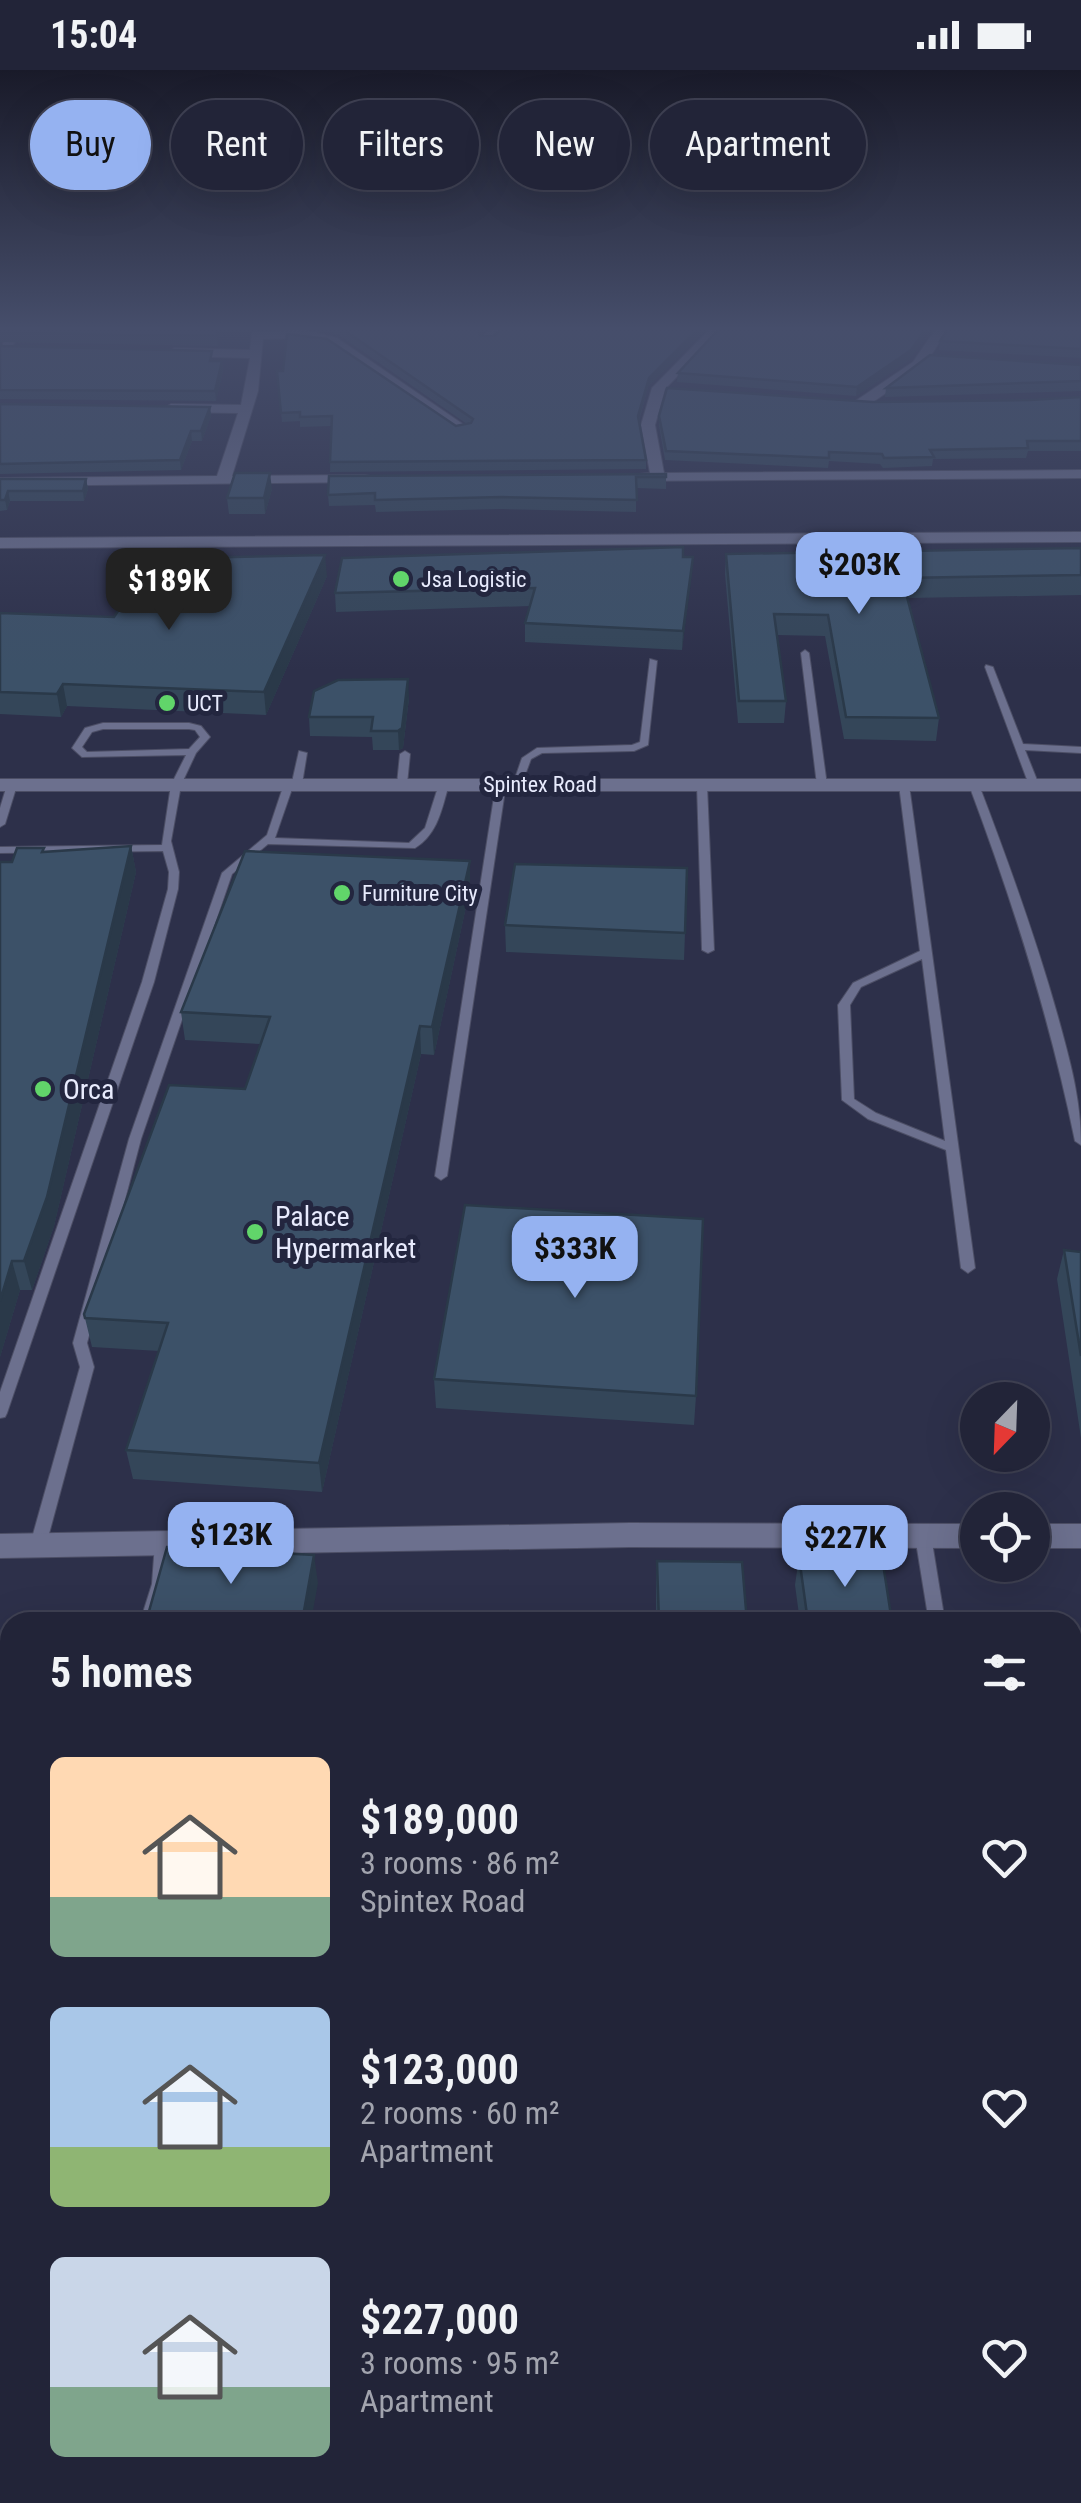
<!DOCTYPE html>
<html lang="en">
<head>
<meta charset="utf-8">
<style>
	:root { --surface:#222438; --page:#2a2c40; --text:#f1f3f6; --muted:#a2a4ae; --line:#3f4153; --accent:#95b2f1 }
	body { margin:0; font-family:"Roboto Condensed",sans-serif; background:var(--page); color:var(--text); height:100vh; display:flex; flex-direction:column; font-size:38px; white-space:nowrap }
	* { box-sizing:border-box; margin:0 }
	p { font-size:32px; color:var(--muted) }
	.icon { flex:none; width:55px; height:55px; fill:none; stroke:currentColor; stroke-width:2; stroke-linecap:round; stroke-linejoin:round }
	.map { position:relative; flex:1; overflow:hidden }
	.panel { position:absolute; left:0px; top:1542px; width:1082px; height:892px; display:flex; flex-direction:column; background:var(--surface); border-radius:30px 30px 0 0; box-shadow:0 10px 40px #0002,0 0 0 2px var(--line) }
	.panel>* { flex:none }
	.hud { position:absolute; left:30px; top:30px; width:1022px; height:90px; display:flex; gap:20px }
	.needle { width:65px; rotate:203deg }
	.fabs { position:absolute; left:960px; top:1312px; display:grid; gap:20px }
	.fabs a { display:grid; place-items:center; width:90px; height:90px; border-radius:50%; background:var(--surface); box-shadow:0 10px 40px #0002,0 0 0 2px var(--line); font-size:50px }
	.price { position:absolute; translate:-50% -85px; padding:0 22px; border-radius:20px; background:var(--accent); color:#111; font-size:32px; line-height:65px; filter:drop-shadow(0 2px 5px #0008) }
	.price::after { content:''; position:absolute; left:50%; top:60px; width:30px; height:22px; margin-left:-15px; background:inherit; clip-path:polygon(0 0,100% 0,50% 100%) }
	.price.on { background:#222; color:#fff }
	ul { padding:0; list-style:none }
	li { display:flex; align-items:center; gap:30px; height:250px; padding:0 50px }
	li span { display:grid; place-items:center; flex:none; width:280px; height:200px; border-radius:15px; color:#555 }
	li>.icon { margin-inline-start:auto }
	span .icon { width:120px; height:120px; fill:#fffc; stroke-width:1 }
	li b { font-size:42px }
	h2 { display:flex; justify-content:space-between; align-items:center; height:120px; padding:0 50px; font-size:42px }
	.tag { padding:0 35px; border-radius:45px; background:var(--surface); box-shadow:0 10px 40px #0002,0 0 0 2px var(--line); font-size:35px; line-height:90px }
	.tag.on { background:var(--accent); color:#111 }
	.status { display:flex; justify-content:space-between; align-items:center; height:70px; padding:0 50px; background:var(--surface); direction:ltr }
	.status svg { height:28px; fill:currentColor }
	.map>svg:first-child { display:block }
</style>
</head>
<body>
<div class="status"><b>15:04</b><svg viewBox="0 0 49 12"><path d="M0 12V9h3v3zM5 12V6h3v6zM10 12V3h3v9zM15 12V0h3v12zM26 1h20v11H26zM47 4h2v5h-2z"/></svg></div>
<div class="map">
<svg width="1081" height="2433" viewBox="0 0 1081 2433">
	<rect width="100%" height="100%" fill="#2d304a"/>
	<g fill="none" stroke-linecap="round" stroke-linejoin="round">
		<defs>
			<path id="lane" d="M805,580L809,583L827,715L822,718L817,715L801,583Z
				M650,589L657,591L648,675L634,681L542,683L531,689L521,716H515L513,714L522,688L537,678L632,675L640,672Z
				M986,595L993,597L1023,674L1081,677V683L1025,680L1039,715L1037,717L1029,715L985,597Z
				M103,653H189L201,656L210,667L196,683L181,715L171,771L179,802L178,819L154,912L7,1343L5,1347L0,1348V1322L142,912L168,819L169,802L163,781L0,783V777L162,775L171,715L186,685L82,687L72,678L85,658ZM103,659H189L195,660L200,667L189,679L87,682L82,677L92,662Z
				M299,681L307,683L302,714L297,717L293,716L275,768L409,773L425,758L439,714L444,711L449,714C442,738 438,764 415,778L268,774L232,804L141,1069L87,1273L94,1297L46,1475L44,1479L38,1481L32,1479L30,1475L80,1297L73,1273L129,1069L222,803L267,765L284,714L292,712Z
				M405,681L410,684L407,714L402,717L397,714L400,684Z
				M501,711L506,714L447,1106L441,1110L435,1106L496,714Z
				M12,712L17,715L5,754L0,757V738L7,715Z
				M702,712L707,715L714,880L708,883L702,880L697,715Z
				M904,712L909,715L975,1198L968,1203L961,1198L946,1080L868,1049L842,1030L838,935L853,913L920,881L899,715ZM922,889L945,1071L876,1043L854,1029L850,935L861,917Z
				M974,712L979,715C1008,791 1036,868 1058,947C1070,991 1081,1029 1081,1075L1075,1071C1050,949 1013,832 969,715Z
				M923,1460L929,1462L931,1466L945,1552H929L915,1466L917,1462Z
				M163,1467L169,1469L171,1473L168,1514L156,1552H140L152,1514L155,1473L157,1469Z"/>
			<path id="street" d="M13,260H26L0,289V277Z
				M305,260L337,268L470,359L458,362L329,274L305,268L263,269L258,321L232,406L365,405L370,406V412L0,416V408L217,406L238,343L171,342L164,338L171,334L241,335L250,288L174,286L168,282L174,278L250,280L252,262Z
				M491,260H506L491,272H483V266Z
				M709,260H722L665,319L655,355L664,403L1081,400V408L628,411V405L650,403L641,355L652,318Z
				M935,260H947L923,298L864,338H854V332L913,292Z
				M1081,462V472L0,478V468Z
				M630,1453L978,1454V1478L630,1477L0,1488V1464Z
				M1032,1454H1081V1478H1032Z"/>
			<path id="secondary" d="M0,709H1081V721H0Z"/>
			<path id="highway" d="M1081,2162V2208L1072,2209V2163Z
				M10,2241V2289L0,2290V2242Z
				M1081,2347V2397L1072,2398V2348Z
				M355,2425H489L486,2433H352Z"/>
		</defs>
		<use href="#lane" stroke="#4c4e65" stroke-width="2"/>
		<use href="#street" stroke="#4c4e65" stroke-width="2"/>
		<use href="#secondary" stroke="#4c4e65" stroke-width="2"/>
		<use href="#highway" stroke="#4c4e65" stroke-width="2"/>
		<use href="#lane" fill="#6c708e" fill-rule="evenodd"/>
		<use href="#street" fill="#6c708e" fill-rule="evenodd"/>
		<use href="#secondary" fill="#6c708e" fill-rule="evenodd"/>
		<use href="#highway" fill="#ab8cd1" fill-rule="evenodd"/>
	</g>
	<path fill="#344659" d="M0,260H222L218,276L0,272L2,276L222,291L223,301L216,331L0,329Z
		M321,260H485L480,265L648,317L639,351L646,390V399L330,402L331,356L300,357V351L282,352L277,301L456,356L467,354L339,265Z
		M1081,260V288L939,280L940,271Z
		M910,289L856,326L677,312L678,303Z
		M1081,295V321L885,327L886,318Z
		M1081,327V381H1028L1026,388L933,389L932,396L883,398L880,394L829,391L828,398L665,390L659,355V346L873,332L1030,330Z
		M0,334L210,337L211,346L202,371H192L181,400L0,404Z
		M666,404V419L636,418V442L502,439L376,442L375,435L329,436L328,425Z
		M0,409H86L88,419L84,431H10L7,440L0,441Z
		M272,419L265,444H229L227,428Z
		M1081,478V525L908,528L939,648L936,671L844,669L825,566L777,565L786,631L784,653H738L725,504L726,484Z
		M683,487H693L682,580L525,572V553L530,536L336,542L335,523Z
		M327,506L266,645L67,636L61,647L0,644V543L114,547Z
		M409,628L403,678L399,680H373L372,667L310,666L309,647Z
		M131,776L136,802L54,1156L32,1220H20L0,1287L12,792L44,782Z
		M470,818L434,985L421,984L322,1422L133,1409L126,1380L159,1281L92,1277L84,1244L245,1019L260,974L185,970L181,942Z
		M505,855L685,863L684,890L506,882Z
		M1064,1180L1081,1182V1368L1057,1209Z
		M434,1309L696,1326L694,1355L436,1338Z
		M799,1487L892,1552H800L795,1515Z
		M657,1491L747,1552H656V1519Z
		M0,1607H10V1962H0Z
		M1072,1609L1081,1610V1844L1072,1843Z"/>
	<path fill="#2a3949" d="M218,260H222L218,276L217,266Z
		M697,260H705L648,317L637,356L638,346L649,308Z
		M925,260H930L910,289L856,326L857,317Z
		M222,291L223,301L216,331L215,321Z
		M210,337L211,346L202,371L201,361Z
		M191,361L192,371L181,400L180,390Z
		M270,403L272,419L265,444L264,428Z
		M86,409L88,419L84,431L83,421Z
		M8,421L10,431L7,440L5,430Z
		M325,485L327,506L266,645L264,622Z
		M693,487L692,504L682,580L683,561Z
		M408,609L409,628L403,678L399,680L398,661Z
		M63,614L67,636L61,647L57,624Z
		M131,776L136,802L54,1156L32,1220L24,1191Z
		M470,791V818L434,985L432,957Z
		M420,956L421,984L322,1422L319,1393Z
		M12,1191L20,1220L0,1287V1231Z
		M314,1485L318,1513L311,1552H302Z
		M10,1896V1956L2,1936Z"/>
	<path fill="#3c5168" stroke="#2a3949" stroke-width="2.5" d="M0,260H218L217,266L0,263Z
		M344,260H479L480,266H493L501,260H697L649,308L638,346L646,390L330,392L332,346L300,347V342L281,343L277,301H283L287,264L327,269L456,356L471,353L473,349Z
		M718,260H925L911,280L857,317L678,303Z
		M947,260H1081V279L940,271Z
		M0,272L2,276L212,281L210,291H222L215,321L0,320Z
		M930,285L1081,295V311L886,318Z
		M667,318L873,332L1030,330L1081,327V371H1027L1028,378L930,380L934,387L884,388L882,384L829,382V388L666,381L659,346Z
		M0,334L210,337L201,361H191L180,390L0,394Z
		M235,403H270L264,428H227Z
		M666,404V407H636L637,430L502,427L375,430V423L328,425L329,406Z
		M0,409H86L83,421H8L5,430H0Z
		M683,477V487H693L683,561L525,553L535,518L335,523L342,488Z
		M1081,478V505L902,508L939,648L846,647L828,545L774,544L786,631H739L726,484Z
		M325,485L264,622L63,614L57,624L0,622V543L114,547L124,532L182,534L190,488Z
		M408,609L402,658L398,661H371L373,647H309L314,621L338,610Z
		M131,776L47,1127L24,1191H12L0,1231V792H12L17,778H44L42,782Z
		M245,781L470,791L432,957L420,956L319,1393L126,1380L168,1253L85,1248L84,1244L169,1015L245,1019L270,947L181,942Z
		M515,794L687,798L685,863L505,855Z
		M465,1135L703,1149L696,1326L434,1309Z
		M1064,1180L1081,1182V1286Z
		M167,1477L314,1485L302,1552H146Z
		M799,1487H882L892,1552H808Z
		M657,1491L742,1492L747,1552H659Z
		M0,1607H10V1896L2,1936H0Z
		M1072,1609L1081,1610V1816H1072Z"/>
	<linearGradient id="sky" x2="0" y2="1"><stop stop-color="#191a29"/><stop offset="0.43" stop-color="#464e6b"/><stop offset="1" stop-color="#464e6b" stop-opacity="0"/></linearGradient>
	<rect width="1081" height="601" fill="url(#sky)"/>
	<g fill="#61d56a" stroke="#23263f" stroke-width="4">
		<circle cx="401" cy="509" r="10"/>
		<circle cx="167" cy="633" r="10"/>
		<circle cx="342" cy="823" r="10"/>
		<circle cx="43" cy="1019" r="10"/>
		<circle cx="255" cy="1162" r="10"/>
	</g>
	<g text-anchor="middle" stroke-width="10" stroke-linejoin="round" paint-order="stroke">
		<g font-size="22" fill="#e8ebfd" stroke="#23263f" text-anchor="start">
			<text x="421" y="517">Jsa Logistic</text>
			<text x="187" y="641">UCT</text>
			<text x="362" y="831">Furniture City</text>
		</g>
		<g font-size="22" fill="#e8ebfd" stroke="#23263f">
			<text x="540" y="722">Spintex Road</text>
		</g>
		<g font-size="28" fill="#e8ebfd" stroke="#23263f" text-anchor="start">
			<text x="63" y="1029">Orca</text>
			<text x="275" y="1156">Palace<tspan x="275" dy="32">Hypermarket</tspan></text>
		</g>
	</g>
</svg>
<div class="fabs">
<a><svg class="needle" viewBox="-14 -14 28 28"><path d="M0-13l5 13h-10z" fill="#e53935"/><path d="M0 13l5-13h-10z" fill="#a2a4ae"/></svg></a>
<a><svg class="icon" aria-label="locate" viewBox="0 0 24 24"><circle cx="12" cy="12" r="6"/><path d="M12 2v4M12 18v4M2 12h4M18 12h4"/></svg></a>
</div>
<b class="price" style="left:859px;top:547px">$203K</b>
<b class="price on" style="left:169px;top:563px">$189K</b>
<b class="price" style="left:575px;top:1231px">$333K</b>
<b class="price" style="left:231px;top:1517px">$123K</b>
<b class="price" style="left:845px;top:1520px">$227K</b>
<div class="hud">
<a class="tag on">Buy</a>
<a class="tag">Rent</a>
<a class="tag">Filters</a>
<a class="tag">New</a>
<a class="tag">Apartment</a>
</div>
<section class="panel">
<h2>5 homes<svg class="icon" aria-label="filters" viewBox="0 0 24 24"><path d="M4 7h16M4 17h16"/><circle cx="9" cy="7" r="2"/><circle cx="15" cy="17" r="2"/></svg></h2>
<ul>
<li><span style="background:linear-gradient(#ffd9b3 70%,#7fa58c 0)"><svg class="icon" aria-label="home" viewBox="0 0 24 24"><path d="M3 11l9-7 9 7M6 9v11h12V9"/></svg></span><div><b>$189,000</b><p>3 rooms · 86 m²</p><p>Spintex Road</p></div><svg class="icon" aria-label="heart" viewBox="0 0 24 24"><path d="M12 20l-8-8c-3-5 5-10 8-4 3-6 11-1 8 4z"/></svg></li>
<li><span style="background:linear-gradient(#a9c7e8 70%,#8fb573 0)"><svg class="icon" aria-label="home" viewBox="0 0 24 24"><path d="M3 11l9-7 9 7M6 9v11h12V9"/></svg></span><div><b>$123,000</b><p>2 rooms · 60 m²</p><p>Apartment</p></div><svg class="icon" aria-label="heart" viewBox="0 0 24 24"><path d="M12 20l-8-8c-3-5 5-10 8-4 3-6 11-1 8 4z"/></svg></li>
<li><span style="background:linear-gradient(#c9d6e8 65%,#7fa58c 0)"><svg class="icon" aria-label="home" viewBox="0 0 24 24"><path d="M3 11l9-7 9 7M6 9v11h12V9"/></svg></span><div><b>$227,000</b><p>3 rooms · 95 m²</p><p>Apartment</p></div><svg class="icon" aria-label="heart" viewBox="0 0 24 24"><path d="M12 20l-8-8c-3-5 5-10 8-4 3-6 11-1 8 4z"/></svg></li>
</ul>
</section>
</div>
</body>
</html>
